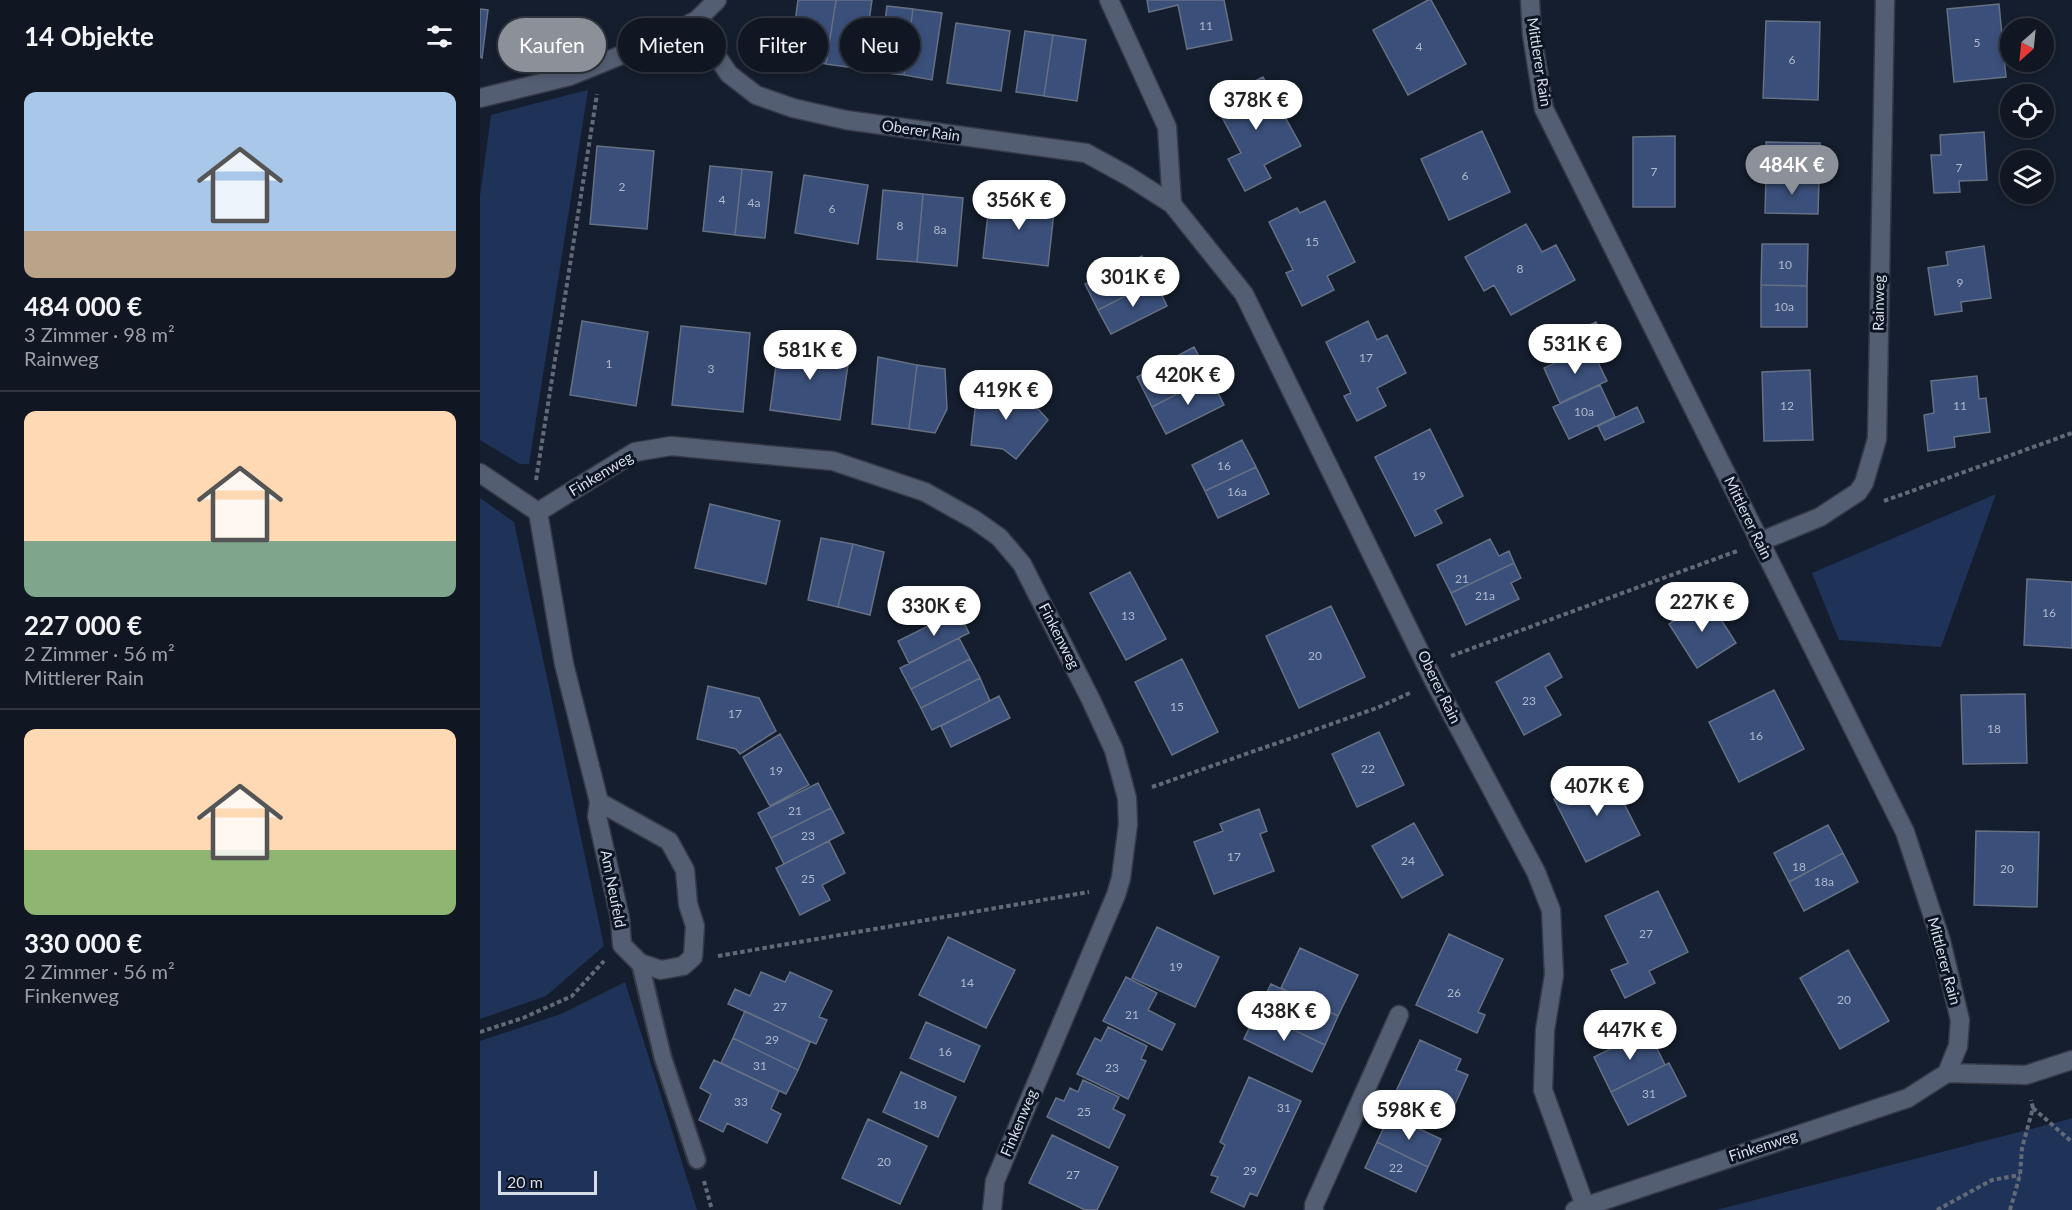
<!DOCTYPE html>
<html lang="de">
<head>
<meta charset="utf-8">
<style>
	:root { --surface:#101622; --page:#191f2a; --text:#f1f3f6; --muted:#9c9fa5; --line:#303540; --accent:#8c9099 }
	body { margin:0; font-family:Lato,sans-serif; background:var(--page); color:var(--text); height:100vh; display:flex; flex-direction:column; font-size:22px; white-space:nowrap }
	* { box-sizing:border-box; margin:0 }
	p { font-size:20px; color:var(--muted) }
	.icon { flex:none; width:33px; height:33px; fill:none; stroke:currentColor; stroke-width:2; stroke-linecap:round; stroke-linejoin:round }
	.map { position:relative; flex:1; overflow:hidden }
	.side { display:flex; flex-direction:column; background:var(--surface); width:480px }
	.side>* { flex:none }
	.top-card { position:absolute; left:18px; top:18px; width:570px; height:54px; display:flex; gap:12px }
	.needle { width:39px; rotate:207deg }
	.controls { position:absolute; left:1520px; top:18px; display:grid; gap:12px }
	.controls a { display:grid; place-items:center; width:54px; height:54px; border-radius:50%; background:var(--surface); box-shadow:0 3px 9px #0003,0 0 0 2px var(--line); font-size:30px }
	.scale { position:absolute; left:18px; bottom:15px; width:99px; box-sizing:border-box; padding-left:6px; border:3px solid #d6dce8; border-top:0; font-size:16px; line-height:21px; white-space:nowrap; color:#d6dce8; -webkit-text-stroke:4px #0c1424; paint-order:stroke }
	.price { position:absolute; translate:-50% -51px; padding:0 14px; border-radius:21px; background:#fff; color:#222; font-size:20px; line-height:39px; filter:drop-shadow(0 2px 3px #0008) }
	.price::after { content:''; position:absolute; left:50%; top:36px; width:18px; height:14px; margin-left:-9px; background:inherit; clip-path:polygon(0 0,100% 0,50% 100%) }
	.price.active { background:var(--accent); color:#fff }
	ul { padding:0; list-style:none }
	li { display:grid; align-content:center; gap:12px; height:318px; padding:0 24px }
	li+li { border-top:2px solid var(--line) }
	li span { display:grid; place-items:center; height:186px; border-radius:12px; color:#555 }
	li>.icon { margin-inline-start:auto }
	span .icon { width:108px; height:108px; fill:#fffc; stroke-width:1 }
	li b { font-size:26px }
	h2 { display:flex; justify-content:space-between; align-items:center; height:72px; padding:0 24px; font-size:26px }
	.tag { padding:0 21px; border-radius:27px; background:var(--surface); box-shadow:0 3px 9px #0003,0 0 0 2px var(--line); font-size:21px; line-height:54px }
	.tag.active { background:var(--accent); color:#fff }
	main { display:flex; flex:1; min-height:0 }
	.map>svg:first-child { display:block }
</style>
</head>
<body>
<main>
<section class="side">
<h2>14 Objekte<svg class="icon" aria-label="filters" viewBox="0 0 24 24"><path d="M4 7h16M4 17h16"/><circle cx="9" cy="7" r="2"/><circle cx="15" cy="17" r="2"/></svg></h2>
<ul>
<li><span style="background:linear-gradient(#a9c7e8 75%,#b9a48a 0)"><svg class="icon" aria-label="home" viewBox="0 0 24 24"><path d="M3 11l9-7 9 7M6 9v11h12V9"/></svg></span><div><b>484 000 €</b><p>3 Zimmer · 98 m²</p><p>Rainweg</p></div></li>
<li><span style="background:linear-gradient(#ffd9b3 70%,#7fa58c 0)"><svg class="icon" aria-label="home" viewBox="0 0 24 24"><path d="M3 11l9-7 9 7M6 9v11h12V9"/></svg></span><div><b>227 000 €</b><p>2 Zimmer · 56 m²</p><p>Mittlerer Rain</p></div></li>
<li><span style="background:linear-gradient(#ffd9b3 65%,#8fb573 0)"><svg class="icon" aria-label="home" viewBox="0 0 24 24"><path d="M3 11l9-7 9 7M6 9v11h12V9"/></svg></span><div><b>330 000 €</b><p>2 Zimmer · 56 m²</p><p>Finkenweg</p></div></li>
</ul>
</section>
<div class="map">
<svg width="1592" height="1210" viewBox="0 0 1592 1210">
	<rect width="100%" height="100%" fill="#151e2e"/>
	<path fill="#1f3258" d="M108,90L49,464H40L0,440V196L11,115Z
		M1516,494L1461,647L1359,640L1332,573Z
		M0,498L34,522L124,946L66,996L0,1019Z
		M145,982L217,1210H0V1041L81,1014Z
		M1592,1118V1210H1236L1586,1120Z"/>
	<path fill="#3a4f79" stroke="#657085" stroke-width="1.5" d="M318,0H356L346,64L310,59Z
		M356,0H392L382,69L346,64Z
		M667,0H744L752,40L707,49L698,5L669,12Z
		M948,0H951L986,64L928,95L893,30Z
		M1519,4L1526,77L1474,82L1467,9Z
		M407,6L433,9L424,75L398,72Z
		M0,9L8,10L2,58L0,57Z
		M433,9L462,13L452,80L424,75Z
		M1286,21L1340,22L1338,100L1283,98Z
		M476,23L530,31L521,91L467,83Z
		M545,31L573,35L564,96L536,92Z
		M573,35L606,40L597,101L564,96Z
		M783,77L821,146L784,165L791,178L765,191L748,159L761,153L734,102Z
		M1002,131L1030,192L969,220L941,159Z
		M1504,132L1507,180L1479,181L1480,192L1454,193L1451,155H1461L1460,135Z
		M1195,136V207H1153V137Z
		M1286,142L1340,143L1339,179L1286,178Z
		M117,146L174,151L167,229L110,224Z
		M230,166L262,169L255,235L223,231Z
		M262,169L292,172L285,238L255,235Z
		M324,175L388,185L378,244L315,233Z
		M1286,178L1339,179L1338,214L1285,213Z
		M403,190L443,194L437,262L397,259Z
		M443,194L483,198L477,266L437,262Z
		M510,196L575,203L568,266L503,258Z
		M845,201L875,262L847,276L854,290L822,306L806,273L813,270L789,222L817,208L820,213Z
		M1046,224L1062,252L1076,245L1095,280L1031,315L1014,285L1004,291L985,257Z
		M1282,244H1328L1327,286L1281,285Z
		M1504,246L1511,298L1481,302L1482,311L1455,315L1448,268L1468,265L1466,252Z
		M662,256L675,281L618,310L605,284Z
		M675,281L687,306L631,334L618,310Z
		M1281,285L1327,286V327H1281Z
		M102,321L168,332L156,406L90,395Z
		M888,321L897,340L907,335L926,373L897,388L906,406L877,421L864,396L871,393L846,342Z
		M1116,322L1124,339L1097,352L1089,335Z
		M201,326L270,333L263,412L192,405Z
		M299,343L370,351L360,420L290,410Z
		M1110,346L1127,381L1080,403L1064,368Z
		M714,347L730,377L672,407L657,377Z
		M398,357L437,365L429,429L392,424Z
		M437,365L465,369L467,409L455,433L429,429Z
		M1330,370L1333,440L1284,441L1282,372Z
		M1497,376L1499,399L1506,398L1510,432L1474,437L1475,447L1448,451L1444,415L1454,413L1451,381Z
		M730,377L744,405L686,434L672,407Z
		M1120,385L1135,417L1089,439L1073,407Z
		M521,388L542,391L568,420L536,459L523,449L491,445L497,392L519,395Z
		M1157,407L1164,422L1125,440L1118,426Z
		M950,429L983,496L955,510L962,523L935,536L895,457Z
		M762,440L776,467L725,491L712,465Z
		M776,467L789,494L738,518L725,491Z
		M230,504L300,521L286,584L215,568Z
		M341,538L373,544L358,607L328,600Z
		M1010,539L1019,556L1029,551L1034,563L971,593L957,565Z
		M373,544L404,552L390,615L358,607Z
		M1034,563L1041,578L1031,583L1039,599L986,625L971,593Z
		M650,572L686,639L646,660L610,593Z
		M1547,579L1592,582V648L1544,645Z
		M1228,599L1256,643L1217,668L1189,624Z
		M851,606L885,677L819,708L786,636Z
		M478,611L489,633L429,663L418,641Z
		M479,638L490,659L431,689L420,668Z
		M1069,653L1082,677L1065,687L1081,715L1044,735L1016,682Z
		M490,659L500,678L441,708L431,689Z
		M702,659L738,732L692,755L655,682Z
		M500,678L510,701L452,730L441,708Z
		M228,686L279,698L296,731L260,754L256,749L217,739Z
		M1294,690L1324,749L1259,782L1229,722Z
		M1545,694L1547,763L1483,764L1481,695Z
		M519,696L530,718L471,747L461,726Z
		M899,732L924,785L877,807L852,754Z
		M300,734L329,785L290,806L263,757Z
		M1128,772L1160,835L1106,862L1074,799Z
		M338,783L351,808L291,838L278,813Z
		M351,808L364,833L304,864L291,838Z
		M779,809L787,831L780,834L794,871L734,894L714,842L743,831L740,824Z
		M934,823L963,875L922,898L892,846Z
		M1348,825L1363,853L1309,882L1294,853Z
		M1496,831L1559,832L1557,907L1494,905Z
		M349,841L365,873L342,885L350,900L320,915L296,868Z
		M1363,853L1378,882L1324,911L1309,882Z
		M1178,891L1208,952L1169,971L1175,983L1145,998L1131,970L1148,963L1125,916Z
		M677,927L739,957L715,1007L652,978Z
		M969,934L1023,959L998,1012L1005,1015L997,1033L936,1005Z
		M468,937L535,970L506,1028L439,995Z
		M820,948L878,975L858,1016L801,988Z
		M1368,950L1409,1021L1360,1049L1320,978Z
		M281,972L305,982L310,972L352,991L339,1017L347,1020L336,1044L248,1004L255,989L270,996Z
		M646,977L677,993L668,1010L695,1024L682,1050L623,1021Z
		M791,984L858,1016L845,1045L777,1012Z
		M265,1011L330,1042L318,1070L253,1038Z
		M777,1012L845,1045L832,1072L764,1039Z
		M446,1022L500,1046L484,1082L430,1058Z
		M628,1027L667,1046L661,1059L666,1061L648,1099L597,1074L615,1038L621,1041Z
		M1168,1030L1185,1065L1131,1092L1114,1057Z
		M253,1038L318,1070L306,1094L241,1063Z
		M940,1040L981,1059L976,1070L988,1075L972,1111L950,1101L943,1114L912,1100Z
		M234,1060L299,1091L291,1109L301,1114L287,1143L247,1123L243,1132L219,1120L231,1094L220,1088Z
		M1189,1063L1206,1096L1148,1125L1131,1092Z
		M421,1072L476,1097L458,1137L403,1112Z
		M769,1077L821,1101L777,1196L770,1193L764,1207L731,1192L738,1177L731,1175L745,1145L740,1142Z
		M603,1080L639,1097L633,1109L645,1115L629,1148L567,1117L576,1098L584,1101L590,1088L598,1092Z
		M910,1115L961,1139L948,1167L897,1142Z
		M388,1119L447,1146L420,1204L362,1178Z
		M572,1135L638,1167L617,1210H605L549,1183Z
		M897,1142L948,1167L936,1192L885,1168Z"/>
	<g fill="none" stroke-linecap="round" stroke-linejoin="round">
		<defs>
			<path id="service" d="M160,963L183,1058L217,1160"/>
			<path id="minor" d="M629,0L687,127L692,204
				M1050,0L1052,35L1064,109L1425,832L1461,941L1480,1020L1478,1046L1467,1073
				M217,20L229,45L249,74L276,95L313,108L366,120L606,153L648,176L692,204L764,294L954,681L1056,872L1071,910L1074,975L1065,1030L1063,1090L1105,1206
				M0,98L90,76L181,39L217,20L237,0
				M0,473L58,512L84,664L119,802L117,816L140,918L142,945L160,963L181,970L203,966L213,957L215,926L208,904L205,870L189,841L119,802
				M58,512L155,452L191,446L353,461L445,492L495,520L519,537L542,564L611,700L634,750L647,798L648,824L641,878L636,895L515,1181L512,1210
				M1279,542L1340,517L1378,492L1384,483L1397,439L1405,0
				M1467,1073L1546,1075L1592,1060
				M834,1210V1205L919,1015
				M1095,1210L1428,1098L1467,1073"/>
		</defs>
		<use href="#service" stroke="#363a48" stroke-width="20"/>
		<use href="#minor" stroke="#363a48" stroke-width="21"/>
		<path stroke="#626a78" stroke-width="4" stroke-dasharray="4.5 3" stroke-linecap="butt" d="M56,480L117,94
			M1404,501L1592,433
			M971,656L1257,551
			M672,787L897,708L932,692
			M238,956L609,892
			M0,1032L43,1018L92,996L124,961
			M1553,1108L1592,1142
			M224,1181L232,1210
			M1457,1210L1512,1180L1540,1175
			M1530,1210L1540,1175L1542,1148L1553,1108L1551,1100"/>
		<use href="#service" stroke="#545e72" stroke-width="16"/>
		<use href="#minor" stroke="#545e72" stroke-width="18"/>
	</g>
	<g text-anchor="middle" stroke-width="6" stroke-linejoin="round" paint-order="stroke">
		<g font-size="12" fill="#afb9cc">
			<text x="726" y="30">11</text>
			<text x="1497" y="47">5</text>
			<text x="939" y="51">4</text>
			<text x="1312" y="64">6</text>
			<text x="1479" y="172">7</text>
			<text x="1174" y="176">7</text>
			<text x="985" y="180">6</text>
			<text x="142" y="191">2</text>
			<text x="242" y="204">4</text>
			<text x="274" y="207">4a</text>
			<text x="352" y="213">6</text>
			<text x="420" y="230">8</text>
			<text x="460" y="234">8a</text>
			<text x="832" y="246">15</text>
			<text x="1305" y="269">10</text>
			<text x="1040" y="273">8</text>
			<text x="1480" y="287">9</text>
			<text x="1304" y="311">10a</text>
			<text x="886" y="362">17</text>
			<text x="129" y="368">1</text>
			<text x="231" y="373">3</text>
			<text x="1307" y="410">12</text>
			<text x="1480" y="410">11</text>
			<text x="1104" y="416">10a</text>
			<text x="744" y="470">16</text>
			<text x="939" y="480">19</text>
			<text x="757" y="496">16a</text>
			<text x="982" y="583">21</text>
			<text x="1005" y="600">21a</text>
			<text x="1569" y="617">16</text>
			<text x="648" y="620">13</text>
			<text x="835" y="660">20</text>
			<text x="1049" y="705">23</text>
			<text x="697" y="711">15</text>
			<text x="255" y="718">17</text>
			<text x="1514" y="733">18</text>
			<text x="1276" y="740">16</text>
			<text x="888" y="773">22</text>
			<text x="296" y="775">19</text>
			<text x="315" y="815">21</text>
			<text x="328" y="840">23</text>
			<text x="754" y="861">17</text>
			<text x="928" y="865">24</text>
			<text x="1319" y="871">18</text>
			<text x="1527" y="873">20</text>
			<text x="328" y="883">25</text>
			<text x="1344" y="886">18a</text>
			<text x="1166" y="938">27</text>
			<text x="696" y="971">19</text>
			<text x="487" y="987">14</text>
			<text x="974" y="997">26</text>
			<text x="1364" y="1004">20</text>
			<text x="300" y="1011">27</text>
			<text x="652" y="1019">21</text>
			<text x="292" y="1044">29</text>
			<text x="465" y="1056">16</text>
			<text x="280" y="1070">31</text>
			<text x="632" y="1072">23</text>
			<text x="1169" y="1098">31</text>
			<text x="261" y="1106">33</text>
			<text x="440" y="1109">18</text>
			<text x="804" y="1112">31</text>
			<text x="604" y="1116">25</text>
			<text x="404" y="1166">20</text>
			<text x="916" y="1172">22</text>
			<text x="770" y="1175">29</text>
			<text x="593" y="1179">27</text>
		</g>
		<g font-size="15" fill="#d6dce8" stroke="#0c1424">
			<text transform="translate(1059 62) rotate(81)" y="5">Mittlerer Rain</text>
			<text transform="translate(441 131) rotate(8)" y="5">Oberer Rain</text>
			<text transform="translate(1399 303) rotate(-89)" y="5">Rainweg</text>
			<text transform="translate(121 474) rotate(-31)" y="5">Finkenweg</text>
			<text transform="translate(1268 518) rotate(64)" y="5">Mittlerer Rain</text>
			<text transform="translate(579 636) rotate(63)" y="5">Finkenweg</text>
			<text transform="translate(959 687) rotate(64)" y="5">Oberer Rain</text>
			<text transform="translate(133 889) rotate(79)" y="5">Am Neufeld</text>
			<text transform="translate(1464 961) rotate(75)" y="5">Mittlerer Rain</text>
			<text transform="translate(539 1123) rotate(-67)" y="5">Finkenweg</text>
			<text transform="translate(1283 1146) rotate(-18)" y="5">Finkenweg</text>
		</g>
	</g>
</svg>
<div class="controls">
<a><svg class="needle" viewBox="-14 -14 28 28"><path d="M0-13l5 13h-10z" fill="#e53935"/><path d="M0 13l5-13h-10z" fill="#9c9fa5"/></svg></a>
<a><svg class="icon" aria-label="locate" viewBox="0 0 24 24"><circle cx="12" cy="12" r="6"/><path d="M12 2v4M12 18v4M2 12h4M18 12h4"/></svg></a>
<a><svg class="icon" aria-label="layers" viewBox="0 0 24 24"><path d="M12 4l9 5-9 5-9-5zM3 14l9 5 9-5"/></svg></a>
</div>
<div class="scale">20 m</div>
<b class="price" style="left:776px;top:131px">378K €</b>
<b class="price active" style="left:1312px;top:196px">484K €</b>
<b class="price" style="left:539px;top:231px">356K €</b>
<b class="price" style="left:653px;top:308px">301K €</b>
<b class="price" style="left:1095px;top:375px">531K €</b>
<b class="price" style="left:330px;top:381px">581K €</b>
<b class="price" style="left:708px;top:406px">420K €</b>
<b class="price" style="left:526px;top:421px">419K €</b>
<b class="price" style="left:1222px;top:633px">227K €</b>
<b class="price" style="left:454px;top:637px">330K €</b>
<b class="price" style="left:1117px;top:817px">407K €</b>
<b class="price" style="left:804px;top:1042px">438K €</b>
<b class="price" style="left:1150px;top:1061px">447K €</b>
<b class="price" style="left:929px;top:1141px">598K €</b>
<div class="top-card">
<a class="tag active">Kaufen</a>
<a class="tag">Mieten</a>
<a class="tag">Filter</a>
<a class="tag">Neu</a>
</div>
</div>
</main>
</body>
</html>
